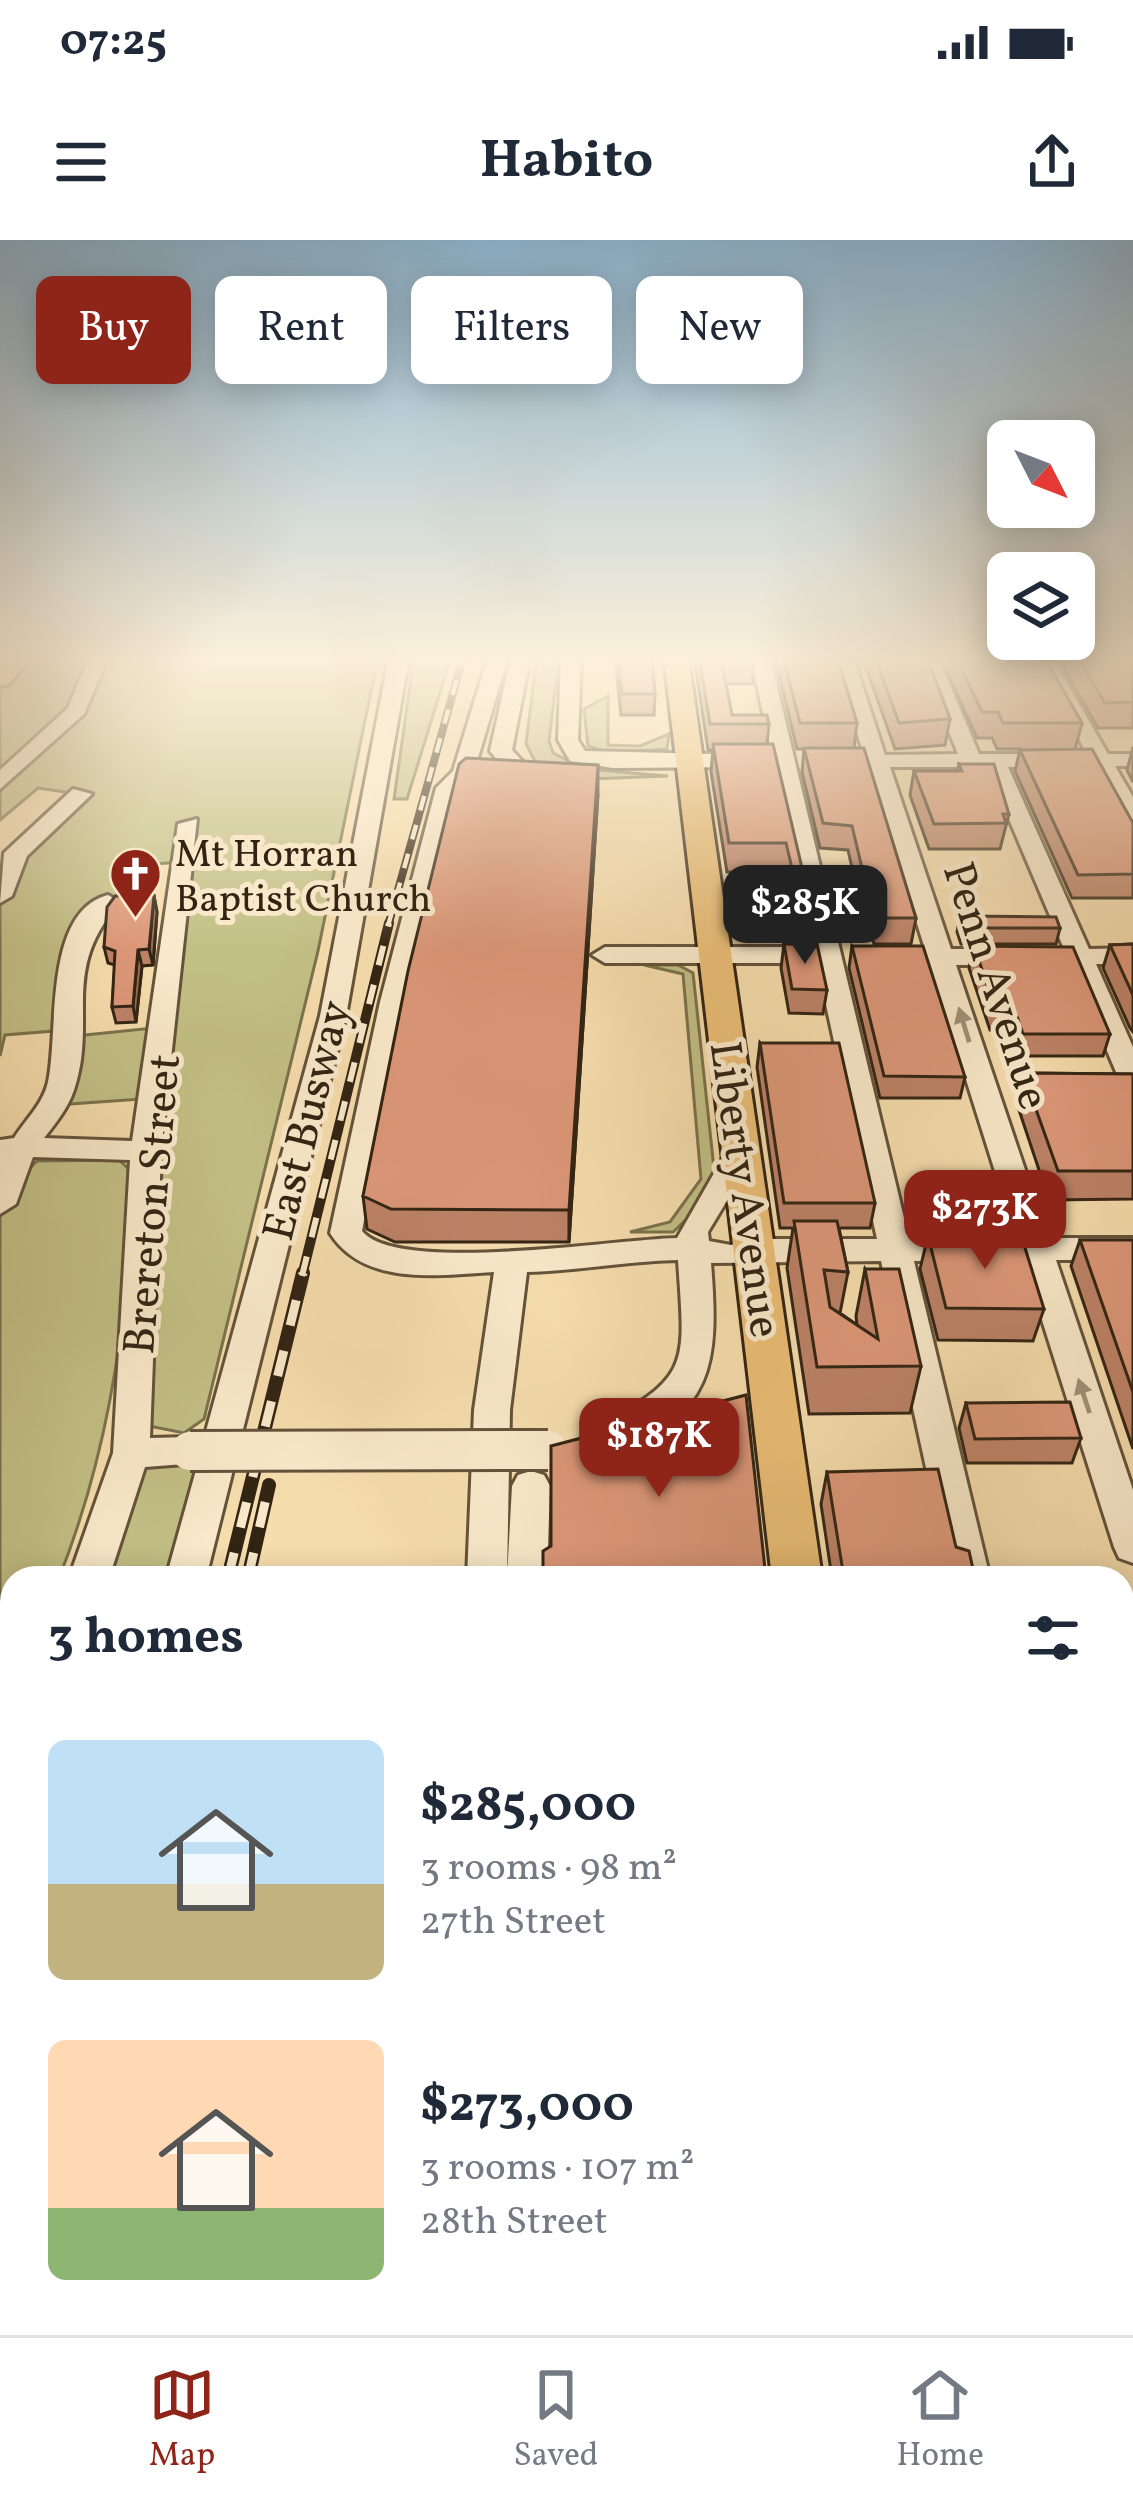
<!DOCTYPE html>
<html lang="en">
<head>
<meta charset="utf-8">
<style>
	:root { --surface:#fff; --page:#f6f6f7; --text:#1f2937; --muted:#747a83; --line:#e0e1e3; --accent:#8f2418 }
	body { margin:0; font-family:Vollkorn,serif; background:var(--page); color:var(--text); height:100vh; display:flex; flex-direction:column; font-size:45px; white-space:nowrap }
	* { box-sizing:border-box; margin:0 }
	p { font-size:39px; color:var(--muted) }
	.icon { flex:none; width:66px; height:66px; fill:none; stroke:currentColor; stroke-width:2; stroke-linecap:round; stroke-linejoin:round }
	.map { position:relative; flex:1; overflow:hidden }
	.sheet { position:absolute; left:0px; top:1326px; width:1134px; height:771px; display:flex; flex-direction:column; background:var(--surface); border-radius:36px 36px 0 0; box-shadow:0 6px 30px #0003 }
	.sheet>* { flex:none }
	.hud { position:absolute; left:36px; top:36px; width:1062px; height:108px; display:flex; gap:24px }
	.needle { width:78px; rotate:132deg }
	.tools { position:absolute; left:987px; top:180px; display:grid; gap:24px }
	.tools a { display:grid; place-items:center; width:108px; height:108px; border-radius:18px; background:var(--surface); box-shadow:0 6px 30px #0003; font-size:60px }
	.price { position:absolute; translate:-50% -102px; padding:0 27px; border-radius:24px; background:var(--accent); color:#fff; font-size:39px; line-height:78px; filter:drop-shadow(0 3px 6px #0008) }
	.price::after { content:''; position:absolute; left:50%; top:72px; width:36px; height:27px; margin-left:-18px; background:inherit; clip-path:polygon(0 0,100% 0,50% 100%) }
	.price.current { background:#222; color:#fff }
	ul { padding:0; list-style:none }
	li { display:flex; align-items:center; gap:36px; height:300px; padding:0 48px }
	li span { display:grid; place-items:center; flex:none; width:336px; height:240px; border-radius:18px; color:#555 }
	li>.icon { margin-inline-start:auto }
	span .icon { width:144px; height:144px; fill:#fffc; stroke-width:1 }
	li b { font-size:51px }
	h2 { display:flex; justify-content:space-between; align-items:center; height:144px; padding:0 48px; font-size:51px }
	.pill { padding:0 42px; border-radius:18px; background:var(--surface); box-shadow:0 6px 30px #0003; font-size:42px; line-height:108px }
	.pill.current { background:var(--accent); color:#fff }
	.status { display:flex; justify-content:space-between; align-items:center; height:84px; padding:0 60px; background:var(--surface); direction:ltr }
	.status svg { height:33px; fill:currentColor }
	header { display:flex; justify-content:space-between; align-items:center; height:156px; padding:0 48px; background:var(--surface); font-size:54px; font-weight:700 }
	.menu { display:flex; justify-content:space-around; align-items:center; height:168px; border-top:3px solid var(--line); background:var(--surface); font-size:33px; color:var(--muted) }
	.menu a { display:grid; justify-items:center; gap:6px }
	.menu .current { color:var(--accent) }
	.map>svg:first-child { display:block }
</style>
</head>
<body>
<div class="status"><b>07:25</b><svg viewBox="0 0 49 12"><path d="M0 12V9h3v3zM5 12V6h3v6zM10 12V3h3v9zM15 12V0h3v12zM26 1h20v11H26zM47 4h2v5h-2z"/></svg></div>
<header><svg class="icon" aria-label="menu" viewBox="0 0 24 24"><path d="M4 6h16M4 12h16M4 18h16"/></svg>Habito<svg class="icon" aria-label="share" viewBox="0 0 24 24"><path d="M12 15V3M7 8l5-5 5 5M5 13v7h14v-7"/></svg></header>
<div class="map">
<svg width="1133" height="2095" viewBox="0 0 1133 2095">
	<rect width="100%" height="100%" fill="#f6ddad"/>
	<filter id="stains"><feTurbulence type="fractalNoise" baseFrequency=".00167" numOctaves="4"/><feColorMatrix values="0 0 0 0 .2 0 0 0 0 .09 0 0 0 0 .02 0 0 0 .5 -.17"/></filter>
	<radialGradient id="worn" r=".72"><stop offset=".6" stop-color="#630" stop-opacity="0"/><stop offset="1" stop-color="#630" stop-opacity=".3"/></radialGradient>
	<path fill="#c2bf85" stroke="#7a724c" stroke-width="3" d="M27,417H378L318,711L204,1179L184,1193L149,1186L155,858L55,865L66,797L164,787L184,622L120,626L117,645H125L113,661L99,665L66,790L5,795L0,816V642H6L16,613L79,554L38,548L0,580V449Z
		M414,417H451L407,559H394Z
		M537,417H559L549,501L553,513L585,529L668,536L589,539L537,525L526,504Z
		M608,456V505L640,506L669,494L667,509L609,513L588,506L584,469Z
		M644,725H678L693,733L715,938L696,970L673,992H630L670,982L701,939L683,734Z
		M119,920L132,932C130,1071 110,1209 59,1338H12V1447L0,1471V959L37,921Z
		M131,1213L215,1229L186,1338H89Z
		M12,1516V1993L0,2038V1538Z
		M1122,2071L1127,2095H946L944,2085H1122Z"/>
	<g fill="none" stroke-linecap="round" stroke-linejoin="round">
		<defs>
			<path id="minor" d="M89,417H108L84,474L0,549V530L68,468Z
				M389,417H409L346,776L206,1338H166L198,1223L145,1227L109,1338H69L113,1213L130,920L33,917L16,964L0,974V900L14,898C26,879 43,864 48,842C59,791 43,672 108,655L120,662C59,732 98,777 74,850C68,868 55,884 44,898L132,901L178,584L197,579L161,911L150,1198L190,1197L203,1202L320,776Z
				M488,417H508L475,528L492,535L468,541L457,550L406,762L362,991C398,1035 617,999 677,998L729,907L740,904L755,914L708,992L709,1001L731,1005L757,999H877L817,723H605L592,715L605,707H813L751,417H770L909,999L1016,998L930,725L912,717L925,709L868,527L849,521L864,515L833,417H853L885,515L958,514L919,417H938L979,514H1087L1034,417H1052L1108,514H1133V526H1115L1133,557V584L1122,577L1094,527H1008L1089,709L1133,708V724H1096L1133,807V848L1119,839L1070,724L956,725L1048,998H1133V1020H1056L1133,1250V1323L1119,1318L1114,1307L1023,1020L914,1021L990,1338H950L881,1021L711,1023C719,1122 715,1178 608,1212L595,1208L590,1198L595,1188C692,1136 685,1127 678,1020C626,1021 578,1031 527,1032L510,1170L507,1338H467L474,1170L494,1032C439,1035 364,1047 330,993L380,762L436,548L453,531ZM890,527H987L1064,709H951Z
				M511,417L530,418L512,510L525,524L550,531V541L509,534L490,511Z
				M561,417H581L578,500L585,511L754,515L765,521L754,527L612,528L570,521L558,500Z
				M73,549L92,554L27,616L12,656L0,663L4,613Z
				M531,1231L544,1235L550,1246L547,1338H507L512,1246L518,1235Z
				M1122,1483H1133V1523H1122Z
				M12,1496V1554L0,1559V1500Z
				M12,1966V2060L0,2065V1971Z
				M1122,1982L1133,1986V2084L1122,2079Z
				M424,2085H480V2095H424Z"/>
			<path id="major" d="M6,417H31L9,444L0,446V424Z
				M664,417H688L822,1338H772Z
				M858,2085H930L932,2095H860Z"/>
		</defs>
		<use href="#minor" stroke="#63523a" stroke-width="6"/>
		<use href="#major" stroke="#322413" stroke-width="6"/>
		<use href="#minor" fill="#f9e9ca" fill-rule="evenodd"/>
		<use href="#major" fill="#ebbe76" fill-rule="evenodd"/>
		<defs>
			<path id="rail-far3" d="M388,686L463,417"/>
			<path id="rail-far2" d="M302,1036L389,683"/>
			<path id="rail-far1" d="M228,1338L303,1033
				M248,1338L269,1245"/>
			<path id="rail" d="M45,2095L47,2085
				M73,2095L76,2085"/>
		</defs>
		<use href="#rail-far3" stroke="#322413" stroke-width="8"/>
		<use href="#rail-far2" stroke="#322413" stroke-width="10"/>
		<use href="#rail-far1" stroke="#322413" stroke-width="14"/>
		<use href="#rail" stroke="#322413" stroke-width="15"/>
		<use href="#rail-far3" stroke="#f9e9ca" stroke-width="4.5" stroke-dasharray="15" stroke-linecap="butt"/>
		<use href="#rail-far2" stroke="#f9e9ca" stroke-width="6" stroke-dasharray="20" stroke-linecap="butt"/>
		<use href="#rail-far1" stroke="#f9e9ca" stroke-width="9" stroke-dasharray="26" stroke-linecap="butt"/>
		<use href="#rail" stroke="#f9e9ca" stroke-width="10" stroke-dasharray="33" stroke-linecap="butt"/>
		<defs>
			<path id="minor-bridge" d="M190,1211L548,1210"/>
		</defs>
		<use href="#minor-bridge" stroke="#63523a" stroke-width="44" stroke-linecap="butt"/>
		<use href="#minor-bridge" stroke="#f9e9ca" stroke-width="38"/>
	</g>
	<path fill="#bd8267" stroke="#322413" stroke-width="3" d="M615,417H652L655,454L654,475H621Z
		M694,417H754L752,444H726L732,475L769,484L767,504L806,645L802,675H792L783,632H727L711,532L713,510H708Z
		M775,417H837L857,483L854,508L916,678L911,704H874L870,688H839L831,653L834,628H852L848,610L820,608L802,532L804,509H797Z
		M854,417H927L950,479L945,505L895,509L863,419Z
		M940,417H1044L1082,483L1075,509L1133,583V658H1072L1015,531L1020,510L1022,509H997L992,498H977Z
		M1061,417H1133V488H1098L1060,422Z
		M1133,507V542L1127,530Z
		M959,524L1009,574L1000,609H929L910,555L914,531H957Z
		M598,554L569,1002H395L367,989L363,956Z
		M154,656L157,672L153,725L142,726L136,782L116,783L112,767L115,725L108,723L104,707Z
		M960,676L1060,688L1056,704H961L957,692Z
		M784,704L827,750L823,774L789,773L781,728Z
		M1133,704V792L1130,788L1103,728L1110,705Z
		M852,706L965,837L960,858H880L849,728Z
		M974,706L1110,794L1103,816H1017L1008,790H990L969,728Z
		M760,803L875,963L870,988H839L848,1032L840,1073L857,1085L856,1076L865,1029L921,1126L910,1173L809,1174L787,1028L793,988H780L757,827Z
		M1023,833L1133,834V959L1049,960L1016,861Z
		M928,996L1044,1069L1033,1101L938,1100L920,1029Z
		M1080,1000H1133V1209L1071,1026Z
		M966,1163L1081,1198L1072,1223H967L959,1188Z
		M827,1232L956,1307L975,1338H832L821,1264Z
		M1122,1428H1133V1473H1122Z
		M1128,1549H1133V1608L1122,1572V1559Z
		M1122,1700L1133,1708V1896L1122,1895Z
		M1133,1949V1975L1126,1956Z"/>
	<path fill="#9a6a54" stroke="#322413" stroke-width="3" d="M598,525V554L569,1002V970Z
		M154,656L157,672L153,725L149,709Z
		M138,710L142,726L136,782L133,766Z
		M293,2085H302L301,2095H291Z"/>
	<path fill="#dc9778" stroke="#322413" stroke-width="3" d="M618,417H652L655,454H622Z
		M699,417H754V419H721L732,475H767L769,484H710Z
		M783,417H837L857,483H800Z
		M875,417H927L950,479L899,483Z
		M956,417H1044L1082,483H1003L998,472H982Z
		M1078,417H1133V462L1105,463Z
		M713,504H773L806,645H796L786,603H729Z
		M804,508H864L916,678H878L874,663H843L834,628H862L852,586L823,583Z
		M1092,509L1133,583V634L1078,635L1020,510Z
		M466,518L598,525L569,970L391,969L363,956L408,731L459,524Z
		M959,524H994L1009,574H1003L1006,583L934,584L914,531H962Z
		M115,656H154L149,709L138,710L133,766L112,767L115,711L104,707L107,667Z
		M960,676L1056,677L1060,688H964Z
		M784,704H817L827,750L792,749Z
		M1133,704V755L1110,705Z
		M852,706H923L965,837L884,836Z
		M974,706L1073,707L1110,794H1023L1014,768H995Z
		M760,803H839L875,963H784Z
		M1023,833L1133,834V931H1058Z
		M794,981H837L848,1032L824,1030L830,1067L878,1099L865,1029H899L921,1126L817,1127Z
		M1021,995L1044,1069L946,1068L928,996Z
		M1080,1000H1133V1152Z
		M746,1155L766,1338H543V1311L551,1306V1206Z
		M1070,1162L1081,1198L975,1199L966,1163Z
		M938,1229L956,1307L969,1311L975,1338H844L827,1232Z
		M1122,1428H1133V1458H1122Z
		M1122,1700H1131L1133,1708V1775H1131L1133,1783V1880H1124L1122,1871Z
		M107,2085H293L291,2095H105Z"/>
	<defs><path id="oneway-solid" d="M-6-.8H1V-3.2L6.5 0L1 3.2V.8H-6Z" transform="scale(3)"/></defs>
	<g fill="#9f9078">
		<use href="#oneway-solid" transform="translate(964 785) rotate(-107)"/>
		<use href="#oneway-solid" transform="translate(1084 1156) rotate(-108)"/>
	</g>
	<linearGradient id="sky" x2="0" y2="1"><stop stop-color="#8bb6d4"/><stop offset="0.59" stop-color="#fbf0da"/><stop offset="1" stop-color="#fbf0da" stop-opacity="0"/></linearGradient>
	<rect width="1133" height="710" fill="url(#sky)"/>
	<defs>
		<symbol id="church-pin" viewBox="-11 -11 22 30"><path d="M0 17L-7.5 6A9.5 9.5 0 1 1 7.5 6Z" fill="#8f2418" stroke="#f9e9ca"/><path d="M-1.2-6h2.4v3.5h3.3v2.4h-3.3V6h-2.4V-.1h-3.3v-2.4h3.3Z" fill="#fff"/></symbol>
	</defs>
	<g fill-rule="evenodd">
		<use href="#church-pin" x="106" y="604" width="59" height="81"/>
	</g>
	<g text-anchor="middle" stroke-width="10" stroke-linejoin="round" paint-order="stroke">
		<g font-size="39" fill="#322413" stroke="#f9e9ca" text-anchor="start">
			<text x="175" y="626">Mt Horran<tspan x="175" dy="45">Baptist Church</tspan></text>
		</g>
		<g font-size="45" fill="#322413" stroke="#f9e9ca">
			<text transform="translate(998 745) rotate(72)" y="16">Penn Avenue</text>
			<text transform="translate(305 880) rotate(-76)" y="16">East Busway</text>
			<text transform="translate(747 949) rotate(82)" y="16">Liberty Avenue</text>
			<text transform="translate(150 964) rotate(-85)" y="16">Brereton Street</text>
		</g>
	</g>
	<rect width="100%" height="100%" filter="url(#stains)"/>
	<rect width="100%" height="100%" fill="url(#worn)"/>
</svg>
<div class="tools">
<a><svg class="needle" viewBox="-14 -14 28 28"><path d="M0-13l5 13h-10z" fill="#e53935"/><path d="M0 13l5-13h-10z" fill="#747a83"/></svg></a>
<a><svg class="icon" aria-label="layers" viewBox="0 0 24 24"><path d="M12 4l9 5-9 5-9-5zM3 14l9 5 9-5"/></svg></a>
</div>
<b class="price current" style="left:805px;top:727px">$285K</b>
<b class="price" style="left:985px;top:1032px">$273K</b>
<b class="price" style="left:659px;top:1260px">$187K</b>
<div class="hud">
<a class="pill current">Buy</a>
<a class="pill">Rent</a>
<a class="pill">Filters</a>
<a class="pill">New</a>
</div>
<section class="sheet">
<h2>3 homes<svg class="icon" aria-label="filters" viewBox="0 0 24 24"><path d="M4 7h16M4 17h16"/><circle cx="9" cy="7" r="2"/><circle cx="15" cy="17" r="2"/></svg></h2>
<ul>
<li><span style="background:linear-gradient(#bfe0f5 60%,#c2b280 0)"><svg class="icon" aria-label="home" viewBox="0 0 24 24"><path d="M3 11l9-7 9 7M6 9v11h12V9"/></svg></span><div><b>$285,000</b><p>3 rooms · 98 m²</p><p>27th Street</p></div></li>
<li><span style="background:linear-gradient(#ffd9b3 70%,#8fb573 0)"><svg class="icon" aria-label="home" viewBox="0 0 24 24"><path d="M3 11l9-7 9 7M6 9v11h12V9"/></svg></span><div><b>$273,000</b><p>3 rooms · 107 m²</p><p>28th Street</p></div></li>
</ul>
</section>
</div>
<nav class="menu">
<a class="current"><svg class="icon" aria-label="map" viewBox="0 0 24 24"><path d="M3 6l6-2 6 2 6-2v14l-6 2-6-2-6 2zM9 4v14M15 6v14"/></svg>Map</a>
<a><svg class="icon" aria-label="saved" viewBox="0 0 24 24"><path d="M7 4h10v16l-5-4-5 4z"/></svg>Saved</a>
<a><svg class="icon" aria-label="home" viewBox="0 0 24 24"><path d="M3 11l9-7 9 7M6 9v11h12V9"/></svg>Home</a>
</nav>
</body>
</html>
